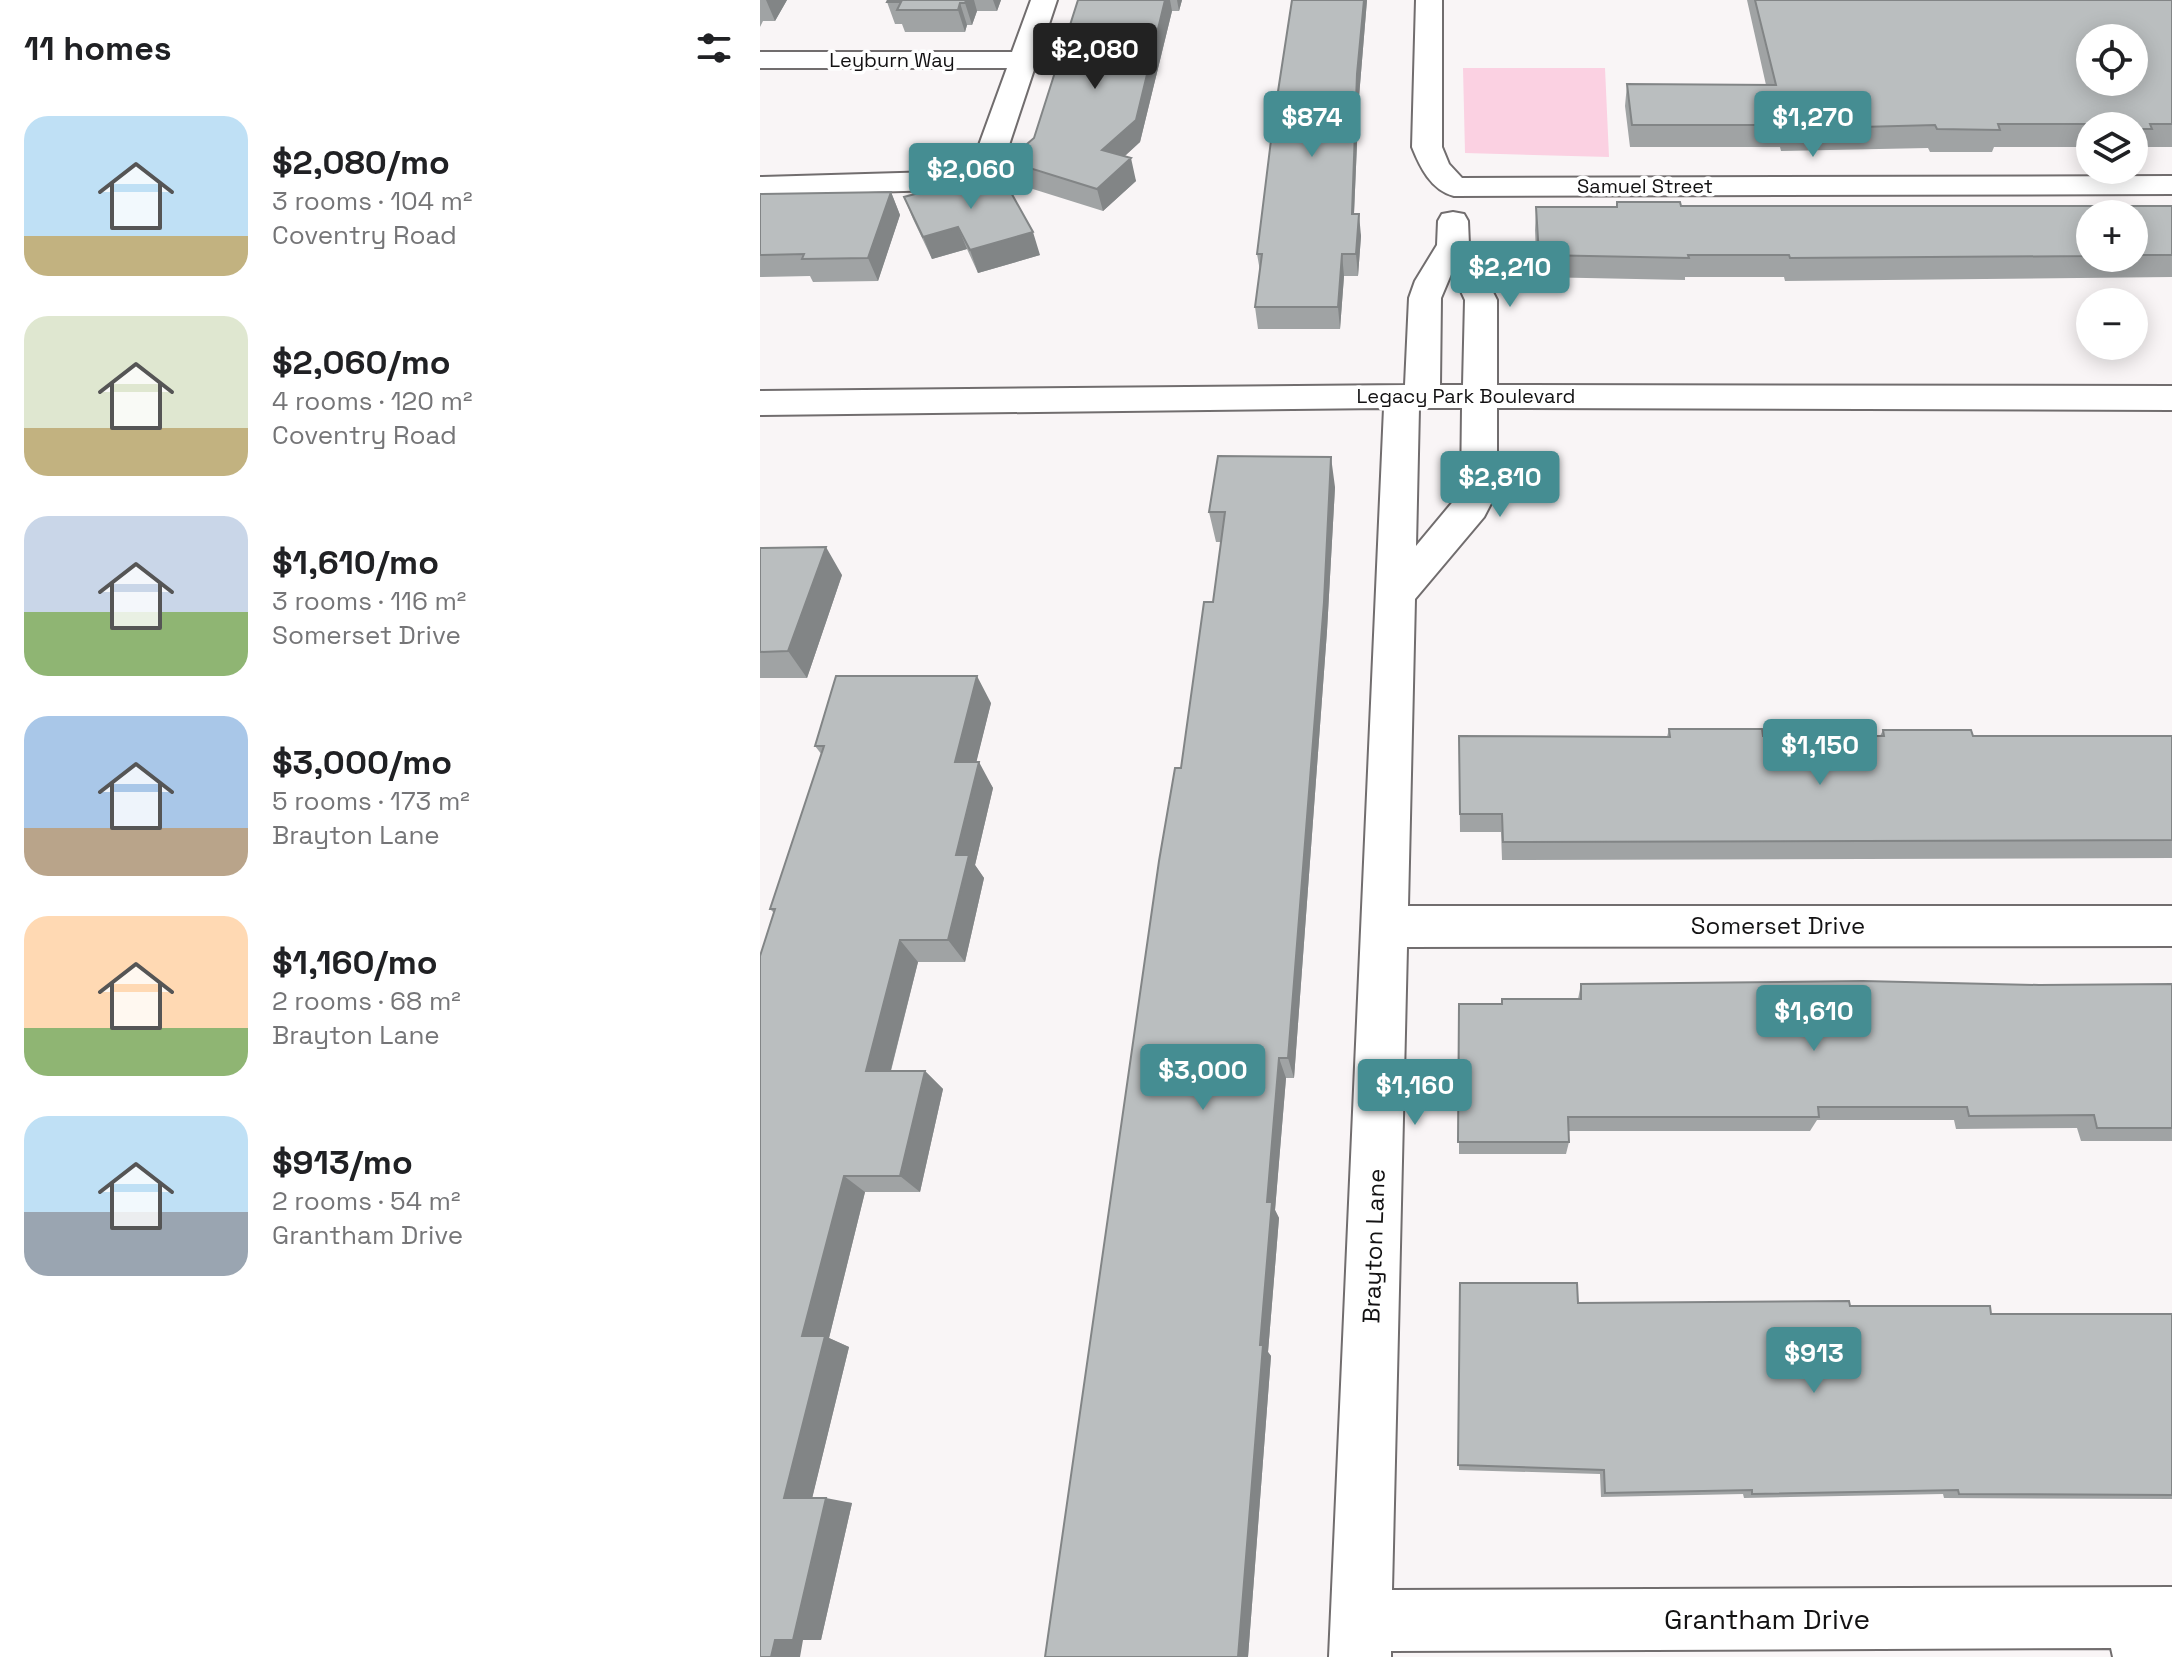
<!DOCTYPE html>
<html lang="en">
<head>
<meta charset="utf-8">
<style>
	:root { --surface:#fff; --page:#f2f2f2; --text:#202124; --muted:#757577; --accent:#458d92 }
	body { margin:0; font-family:"Space Grotesk",sans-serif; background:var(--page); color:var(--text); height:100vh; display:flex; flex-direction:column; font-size:30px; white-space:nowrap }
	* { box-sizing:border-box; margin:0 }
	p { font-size:26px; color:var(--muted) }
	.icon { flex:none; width:44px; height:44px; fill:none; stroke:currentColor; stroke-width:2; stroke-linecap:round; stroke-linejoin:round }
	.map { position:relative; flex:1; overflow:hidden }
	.drawer { display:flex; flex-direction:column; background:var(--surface); width:760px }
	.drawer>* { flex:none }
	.controls { position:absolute; left:1316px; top:24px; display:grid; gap:16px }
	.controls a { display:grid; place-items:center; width:72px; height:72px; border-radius:50%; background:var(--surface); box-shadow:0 4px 20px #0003; font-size:40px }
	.price { position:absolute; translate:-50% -68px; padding:0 18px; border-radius:8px; background:var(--accent); color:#fff; font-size:26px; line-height:52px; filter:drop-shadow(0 2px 4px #0008) }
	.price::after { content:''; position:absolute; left:50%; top:48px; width:24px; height:18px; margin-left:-12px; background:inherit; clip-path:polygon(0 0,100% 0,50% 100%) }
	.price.on { background:#222; color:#fff }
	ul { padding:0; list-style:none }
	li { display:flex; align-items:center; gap:24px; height:200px; padding:0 24px }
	li span { display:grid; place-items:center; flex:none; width:224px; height:160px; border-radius:24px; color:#555 }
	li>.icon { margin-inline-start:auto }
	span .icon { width:96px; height:96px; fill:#fffc; stroke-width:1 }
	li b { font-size:34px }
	h2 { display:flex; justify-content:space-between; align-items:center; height:96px; padding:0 24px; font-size:34px }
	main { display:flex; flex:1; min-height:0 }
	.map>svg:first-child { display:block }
</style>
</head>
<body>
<main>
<section class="drawer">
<h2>11 homes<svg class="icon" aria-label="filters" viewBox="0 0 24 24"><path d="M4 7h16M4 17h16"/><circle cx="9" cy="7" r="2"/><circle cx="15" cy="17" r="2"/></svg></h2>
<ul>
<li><span style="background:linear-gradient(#bfe0f5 75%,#c2b280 0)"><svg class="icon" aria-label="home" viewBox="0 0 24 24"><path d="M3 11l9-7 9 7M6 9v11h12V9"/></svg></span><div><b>$2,080/mo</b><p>3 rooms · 104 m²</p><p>Coventry Road</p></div></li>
<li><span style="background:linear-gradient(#dfe7d0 70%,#c2b280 0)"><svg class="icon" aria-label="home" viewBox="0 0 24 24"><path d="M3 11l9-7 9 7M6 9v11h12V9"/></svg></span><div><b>$2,060/mo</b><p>4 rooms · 120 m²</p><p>Coventry Road</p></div></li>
<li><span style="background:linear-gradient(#c9d6e8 60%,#8fb573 0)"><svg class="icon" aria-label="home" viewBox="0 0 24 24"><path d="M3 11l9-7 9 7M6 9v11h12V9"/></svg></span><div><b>$1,610/mo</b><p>3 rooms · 116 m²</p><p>Somerset Drive</p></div></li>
<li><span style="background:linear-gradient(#a9c7e8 70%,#b9a48a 0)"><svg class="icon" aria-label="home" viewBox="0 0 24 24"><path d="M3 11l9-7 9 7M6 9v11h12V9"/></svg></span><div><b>$3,000/mo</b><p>5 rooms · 173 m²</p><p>Brayton Lane</p></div></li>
<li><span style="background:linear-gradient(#ffd9b3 70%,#8fb573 0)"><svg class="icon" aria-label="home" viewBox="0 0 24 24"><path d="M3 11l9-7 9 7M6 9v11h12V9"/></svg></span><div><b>$1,160/mo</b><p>2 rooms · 68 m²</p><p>Brayton Lane</p></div></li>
<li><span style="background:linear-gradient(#bfe0f5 60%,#9aa5b1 0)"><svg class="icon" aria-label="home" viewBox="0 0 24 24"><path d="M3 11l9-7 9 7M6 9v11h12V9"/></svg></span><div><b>$913/mo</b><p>2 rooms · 54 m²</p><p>Grantham Drive</p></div></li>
</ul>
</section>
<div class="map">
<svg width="1412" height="1657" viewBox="0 0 1412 1657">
	<rect width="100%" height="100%" fill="#f9f5f6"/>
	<path fill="#fbd1e2" d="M703,68H845L849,157L705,153Z"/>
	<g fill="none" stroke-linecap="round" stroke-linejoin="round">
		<defs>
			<path id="minor" d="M271,0H297L248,148L227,171L179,190L0,195V177L174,172L205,159L219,145L247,68H0V52H252Z
				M656,0H682V147L689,164L702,178L1412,176V194L694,196C671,190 660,167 652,147Z
				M693,212L704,214L708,221L709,245L737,300V385L1412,386V410L737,408V492L724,517L655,599L648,906H1412V946L647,947L632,1590L1412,1587V1657H1353L1351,1648L631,1651V1657H569L624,408L0,415V391L645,385L649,298L655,281L677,245L678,221L682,214ZM692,272L705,300L703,385H680L681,298ZM659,408H702L701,492L656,546Z"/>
		</defs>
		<use href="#minor" stroke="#716d6e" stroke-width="4"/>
		<use href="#minor" fill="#fff" fill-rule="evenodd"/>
	</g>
	<path fill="#a0a3a4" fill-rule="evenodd" d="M0,0H27L15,21H3L0,27Z
		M128,0H241L237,11H217L212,25H207L205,32H145L142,24H135L127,2Z
		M318,0H422L419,11H412L380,142L365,156L376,181L343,211L254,183L247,161L274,138Z
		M532,0H607L599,97L594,214L601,236L598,276H584L580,329H498L495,307L500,271L497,254Z
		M987,0H1412V147H1384L1382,152H1374V126H1330V152H1321L1319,147H1234L1232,152H1170L1168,148L1021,151L1020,147H870L865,106L867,84L1006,85Z
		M131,192L140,215L118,281L53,282L50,276L0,277V194Z
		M144,197L280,255L218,273L207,249L172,259L153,219Z
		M857,202L921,206H1412V277L1025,281L1024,277H925V280L777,277L775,230L776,207H856ZM1330,214H1374V258H1330Z
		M575,487L567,631L534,1078H526L515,1210L519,1218L508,1352L511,1356L488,1657L421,768L453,602L461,542H456L449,512Z
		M0,548L82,575L47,678H0Z
		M231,703L216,762L233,788L215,865L224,878L205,962H158L131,1071H165L183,1089L160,1192H105L69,1338L89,1347L52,1498L92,1503L61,1640H43L14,913L10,909L62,755L55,746Z
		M909,729L1003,736H1120L1123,730L1213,736H1412V858L742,860L741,832H700L699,736L907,737Z
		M821,984H1412V1141H1321L1317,1128L1196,1129L1194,1120H1057L1050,1131H808L809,1142L806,1154H699V1004H741L818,999Z
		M700,1283L818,1303L1090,1306L1231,1314H1412V1499L1184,1498L1183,1494L984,1498L983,1494L841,1497L840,1474L699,1470Z"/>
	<path fill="#828586" d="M6,0H27L15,21Z
		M206,0H214L217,11L212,25L205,3Z
		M233,0H241L237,11Z
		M405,0H410L412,11L380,142L347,172L342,150Z
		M417,0H422L419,11Z
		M604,0H607L599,97L593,236L592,214L597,74Z
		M200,3L207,25L205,32L198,10Z
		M371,158L376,181L343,211L337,189Z
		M131,192L140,215L118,281L108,258Z
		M599,214L601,236L598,276L596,254Z
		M198,227L207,249L172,259L163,237Z
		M273,232L280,255L218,273L210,250Z
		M582,254L584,276L580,329L578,307Z
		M571,457L575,487L567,631L534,1078L528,1058Z
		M66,547L82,575L47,678L28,651Z
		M217,676L231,703L210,788L195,762Z
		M219,762L233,788L215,865L224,878L205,962L188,940L196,855Z
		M140,940L158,962L126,1089L106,1071Z
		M519,1058L526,1078L515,1210L519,1218L508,1352L511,1356L488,1657H478L500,1345L507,1202Z
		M165,1071L183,1089L160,1192L140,1176Z
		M84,1176L105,1192L69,1338L89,1347L51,1503L24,1498L42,1336Z
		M66,1498L92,1503L61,1640H43L40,1657H11L15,1640Z"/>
	<path fill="#babebf" stroke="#828586" stroke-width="2" fill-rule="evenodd" d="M128,0H206L205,3H200L198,10H137L141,2H127Z
		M318,0H405L376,120L342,150L371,158L337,189L247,161L274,138Z
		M532,0H604L597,74L592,214H599L596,254H582L578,307H495L502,254H497L513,124Z
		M995,0H1412V124H1390L1392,129H1374V126H1330V128L1328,124H1238L1240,130L1177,129L1175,125L1026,129L1025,125H872L867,84L1016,85ZM1330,38H1374V82H1330Z
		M239,171L273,232L210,250L198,227L163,237L144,197Z
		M131,192L108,258L42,259L44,254L0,255V194Z
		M857,202H920L921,206H1412V255H1374V214H1330V256L1030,258L1029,255H928L929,258L779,255L776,207H857Z
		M458,456L571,457L564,602L528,1058H519L507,1202H512L500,1345H503L478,1657H285L399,861L415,768H421L444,602H453L465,512H449Z
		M66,547L28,651L0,652V548Z
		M76,676H217L195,762H219L196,855H209L188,940H140L106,1071H165L140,1176H84L42,1336H65L24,1498H66L33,1640H15L11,1657H0V956L15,909H10L64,746H55Z
		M909,729H1002L1003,736H1124L1123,730H1211L1213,736H1412V840L743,842L742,814H700L699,736L910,737Z
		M1103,981L1279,985L1412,984V1128H1337L1334,1115L1209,1116L1207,1107H1058L1059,1117H808L809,1142H698L699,1004H742V999H821V984Z
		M700,1283H817L818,1303L1089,1301L1090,1306H1230L1231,1314H1412V1495L1199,1494L1198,1490L992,1494V1490L845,1493L844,1470L698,1465Z"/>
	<g text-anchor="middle" stroke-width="7" stroke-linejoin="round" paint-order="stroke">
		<g font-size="20" fill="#131213" stroke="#fff">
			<text x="132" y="67">Leyburn Way</text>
			<text x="885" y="193">Samuel Street</text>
			<text x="706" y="403">Legacy Park Boulevard</text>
		</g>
		<g font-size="24" fill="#131213" stroke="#fff">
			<text x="1018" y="934">Somerset Drive</text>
			<text transform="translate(614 1246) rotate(-88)" y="8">Brayton Lane</text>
		</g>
		<g font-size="28" fill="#131213" stroke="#fff">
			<text x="1007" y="1629">Grantham Drive</text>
		</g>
	</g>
</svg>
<div class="controls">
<a><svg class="icon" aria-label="locate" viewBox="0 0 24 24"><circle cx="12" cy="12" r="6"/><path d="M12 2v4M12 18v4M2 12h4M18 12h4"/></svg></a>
<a><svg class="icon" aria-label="layers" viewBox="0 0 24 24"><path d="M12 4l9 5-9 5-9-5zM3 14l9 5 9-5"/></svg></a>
<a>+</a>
<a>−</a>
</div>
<b class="price on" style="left:335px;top:91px">$2,080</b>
<b class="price" style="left:552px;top:159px">$874</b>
<b class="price" style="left:1053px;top:159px">$1,270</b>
<b class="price" style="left:211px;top:211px">$2,060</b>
<b class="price" style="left:750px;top:309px">$2,210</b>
<b class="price" style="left:740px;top:519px">$2,810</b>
<b class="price" style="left:1060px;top:787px">$1,150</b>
<b class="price" style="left:1054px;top:1053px">$1,610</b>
<b class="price" style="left:443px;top:1112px">$3,000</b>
<b class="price" style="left:655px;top:1127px">$1,160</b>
<b class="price" style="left:1054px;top:1395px">$913</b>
</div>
</main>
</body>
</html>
